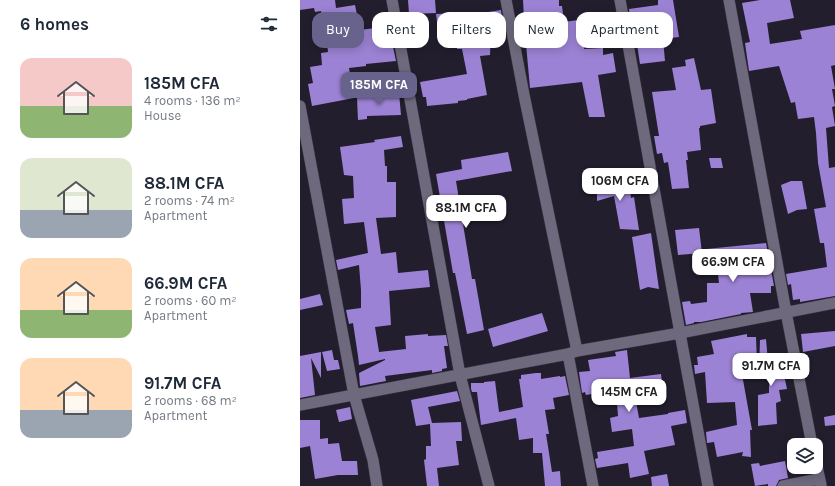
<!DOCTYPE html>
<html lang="en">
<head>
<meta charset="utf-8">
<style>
	:root { --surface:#fff; --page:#f2f2f3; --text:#1f2937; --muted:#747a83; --accent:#67638c }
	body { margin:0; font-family:Karla,sans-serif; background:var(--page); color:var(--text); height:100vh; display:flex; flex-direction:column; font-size:15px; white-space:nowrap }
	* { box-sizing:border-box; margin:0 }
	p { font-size:13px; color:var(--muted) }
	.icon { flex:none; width:22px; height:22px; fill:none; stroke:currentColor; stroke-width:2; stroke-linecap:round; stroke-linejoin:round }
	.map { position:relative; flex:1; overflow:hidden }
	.drawer { display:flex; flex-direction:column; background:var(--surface); width:300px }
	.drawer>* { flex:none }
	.guide { position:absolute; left:12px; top:12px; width:380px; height:36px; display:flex; gap:8px }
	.controls { position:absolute; left:487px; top:438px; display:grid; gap:8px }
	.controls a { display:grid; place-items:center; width:36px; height:36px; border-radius:8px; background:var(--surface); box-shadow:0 2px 10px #0003; font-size:20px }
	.price { position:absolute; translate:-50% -34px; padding:0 9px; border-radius:8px; background:#fff; color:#222; font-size:13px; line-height:26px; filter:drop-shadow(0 1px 2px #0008) }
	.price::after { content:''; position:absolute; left:50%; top:24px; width:12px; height:9px; margin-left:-6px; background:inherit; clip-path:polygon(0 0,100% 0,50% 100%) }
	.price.on { background:var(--accent); color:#fff }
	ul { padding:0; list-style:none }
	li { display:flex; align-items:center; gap:12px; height:100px; padding:0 20px }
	li span { display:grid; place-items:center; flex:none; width:112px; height:80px; border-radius:12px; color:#555 }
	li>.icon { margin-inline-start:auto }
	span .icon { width:48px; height:48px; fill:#fffc; stroke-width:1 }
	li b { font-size:17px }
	h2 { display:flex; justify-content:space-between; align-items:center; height:48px; padding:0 20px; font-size:17px }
	.chip { padding:0 14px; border-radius:12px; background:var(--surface); box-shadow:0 2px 10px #0003; font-size:14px; line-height:36px }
	.chip.on { background:var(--accent); color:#fff }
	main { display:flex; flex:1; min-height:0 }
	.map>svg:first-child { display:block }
</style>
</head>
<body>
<main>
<section class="drawer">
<h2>6 homes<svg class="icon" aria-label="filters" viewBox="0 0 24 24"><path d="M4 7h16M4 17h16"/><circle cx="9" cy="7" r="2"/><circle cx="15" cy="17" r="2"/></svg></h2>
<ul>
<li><span style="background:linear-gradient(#f6c9c9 60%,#8fb573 0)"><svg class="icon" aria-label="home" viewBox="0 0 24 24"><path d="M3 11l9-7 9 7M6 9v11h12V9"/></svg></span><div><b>185M CFA</b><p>4 rooms · 136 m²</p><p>House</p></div></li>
<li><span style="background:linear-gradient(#dfe7d0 65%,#9aa5b1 0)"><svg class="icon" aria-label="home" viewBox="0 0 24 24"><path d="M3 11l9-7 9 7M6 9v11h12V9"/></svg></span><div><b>88.1M CFA</b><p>2 rooms · 74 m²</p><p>Apartment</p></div></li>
<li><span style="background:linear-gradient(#ffd9b3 65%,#8fb573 0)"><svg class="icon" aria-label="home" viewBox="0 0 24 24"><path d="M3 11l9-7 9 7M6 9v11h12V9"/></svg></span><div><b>66.9M CFA</b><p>2 rooms · 60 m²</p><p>Apartment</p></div></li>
<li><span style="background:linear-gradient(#ffd9b3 65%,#9aa5b1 0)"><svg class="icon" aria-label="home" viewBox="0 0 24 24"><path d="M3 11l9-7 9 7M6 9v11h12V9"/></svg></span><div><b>91.7M CFA</b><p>2 rooms · 68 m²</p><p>Apartment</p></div></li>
</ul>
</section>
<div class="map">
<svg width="535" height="486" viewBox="0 0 535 486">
	<rect width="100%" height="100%" fill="#221e2e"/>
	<path fill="#9c82d4" d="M0,0H35L36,8L55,5L60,30L75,28L77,43L92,42L96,61L66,64V66L49,68L54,98L12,106L8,84L13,83L10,67L22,65L21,53L28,52L27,43L30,42L21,11L15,12L14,8L0,10Z
		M108,0H135L136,13L109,14Z
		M223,0H259V6H262L264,22L307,16L308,26L282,28L284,49L303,48V55L313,53L316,72L298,75L305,117H289L282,82L230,88L226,44H228L224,18Z
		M358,0H373L379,37L363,39L365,61L340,64L337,44H336L332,19H330L329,9L358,5Z
		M460,0H490L494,18L467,23L470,44L502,39L500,31L535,25V65L531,66L535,89H532L535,106L532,107L535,126L526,128L529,168L535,167V296L500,302V299L493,300L491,284L488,285L486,274L527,267L524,243H520L514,209L526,207L518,163L516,133L514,117L498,119L495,102L491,103L479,66L449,71L445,43L450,42L442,3Z
		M201,10L202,19L191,21V31L190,55L180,56L187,95L167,99V100L158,101V103L127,106L126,97H123L120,82L167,74L162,49H157L156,40L140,44L136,14L163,13V16Z
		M394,58L401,90L411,89L416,123L400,126V128H399L401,150L387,152L388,160H386L389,188L372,189L368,162L364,163L362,153L357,154L354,136H359L352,92L376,90L372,68L386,66L385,60Z
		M99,93L101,115L67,116V119L58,120L57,98L75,94Z
		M101,136L103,147L84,150L85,166H87V182H96V217L76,218L81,254L96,252L98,273L128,270L130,287L89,291L91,325L75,327L79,352L106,349L105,336L128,334V336L146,335L148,346H144L147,368L142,369V371L132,373V370L85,376L86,381L60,386L59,373L85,360V359L59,365L58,356L53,323L49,324L46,310L61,308V290L59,265L38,270L36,260L68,253L64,222L44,224L42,199L54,198L53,176L44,175L40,147L75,142L74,140Z
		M208,152L212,171L156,181L172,279H175L184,330L167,334L155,273H153L136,174L162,169L161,160Z
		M409,158H421L423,168H411Z
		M311,178L312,184L329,182L331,198L334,197L339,230L320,229L314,196L297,201V191L292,183Z
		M491,181H502L507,209L497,210L488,214L481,185Z
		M399,228L402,253L378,255L375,230Z
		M351,233L359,289L348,287L340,290L332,237Z
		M466,243L474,286H471V293H450L453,312L441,313V314L401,322H394V323L386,325L382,302L390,301L391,304L407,302V283H419L416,258H406V249Z
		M20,294L23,305L0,310V299Z
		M242,313L248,331L193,347L188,329Z
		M535,331V346L503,352L501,334Z
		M447,334V337H456L457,362L440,363L452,430H450L451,457L442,456L443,452L417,457L414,442L407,443L406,432L437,425L435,402L407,403L405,372L395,374L394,365H398L397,357L414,354L411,341Z
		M466,339L468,362L488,360L490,369L483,370L487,389L479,390L481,401L476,403L477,424L458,426V395L469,393V379L467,368L459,369L460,340Z
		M32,350L34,360H38L40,369L27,371L22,352Z
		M327,350L330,378L361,374L362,383L333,386L339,418L368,414V413L385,410L387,423L371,426L375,445L344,451L349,474L330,478L328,463L297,468L295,459L298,458L297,452L334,446L332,429L312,432L310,418L318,416L316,390L286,395L285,392L282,393L279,372L290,371L288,360L316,356L315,352Z
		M21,352V378L11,358L15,395L0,398V356Z
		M236,373H241V379L260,376V377L265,376L269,395L253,398L255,409L245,410L249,434H246L252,472L260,471L261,486H245L242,453H233V438L219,440L216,418L181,425L177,392H172L171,389V383H184V382L195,381L199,412L223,407L219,379H221V375Z
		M157,391L160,401L128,407L132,423L161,422L162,441H156L159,465L137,468L139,486H127L124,460L126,459V446H131L130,424L116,426L111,400Z
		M50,407L52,419L39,422L36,410Z
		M535,415V425L525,426L524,417Z
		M0,420H20V439L28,438V444L39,443L42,461H57L58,475H38L15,479L10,446L0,448Z
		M485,461L488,478L479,480L476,486H468V484L455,486L451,464L459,463L460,466Z
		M367,474L369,486H352L351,477Z"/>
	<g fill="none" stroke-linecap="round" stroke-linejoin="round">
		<defs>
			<path id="minor" d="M92,0L160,375L189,486
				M206,0L224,95L277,351
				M320,0L380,333L408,486
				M429,0L486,312L512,445
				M0,106L54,395L73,460L77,486
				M268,354L293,486
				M0,405L268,354L277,351L380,333L535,303
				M516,462L521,485
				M483,486L519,479"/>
		</defs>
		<use href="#minor" stroke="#3f3c49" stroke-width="12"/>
		<use href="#minor" stroke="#6f697d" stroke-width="11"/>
	</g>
</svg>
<div class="controls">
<a><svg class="icon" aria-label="layers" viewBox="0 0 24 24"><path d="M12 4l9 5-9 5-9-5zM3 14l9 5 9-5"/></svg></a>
</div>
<b class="price on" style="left:79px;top:106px">185M CFA</b>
<b class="price" style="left:320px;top:202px">106M CFA</b>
<b class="price" style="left:166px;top:229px">88.1M CFA</b>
<b class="price" style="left:433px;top:283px">66.9M CFA</b>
<b class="price" style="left:471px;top:387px">91.7M CFA</b>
<b class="price" style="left:329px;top:413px">145M CFA</b>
<div class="guide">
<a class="chip on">Buy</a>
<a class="chip">Rent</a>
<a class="chip">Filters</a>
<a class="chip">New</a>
<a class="chip">Apartment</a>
</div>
</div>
</main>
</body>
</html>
